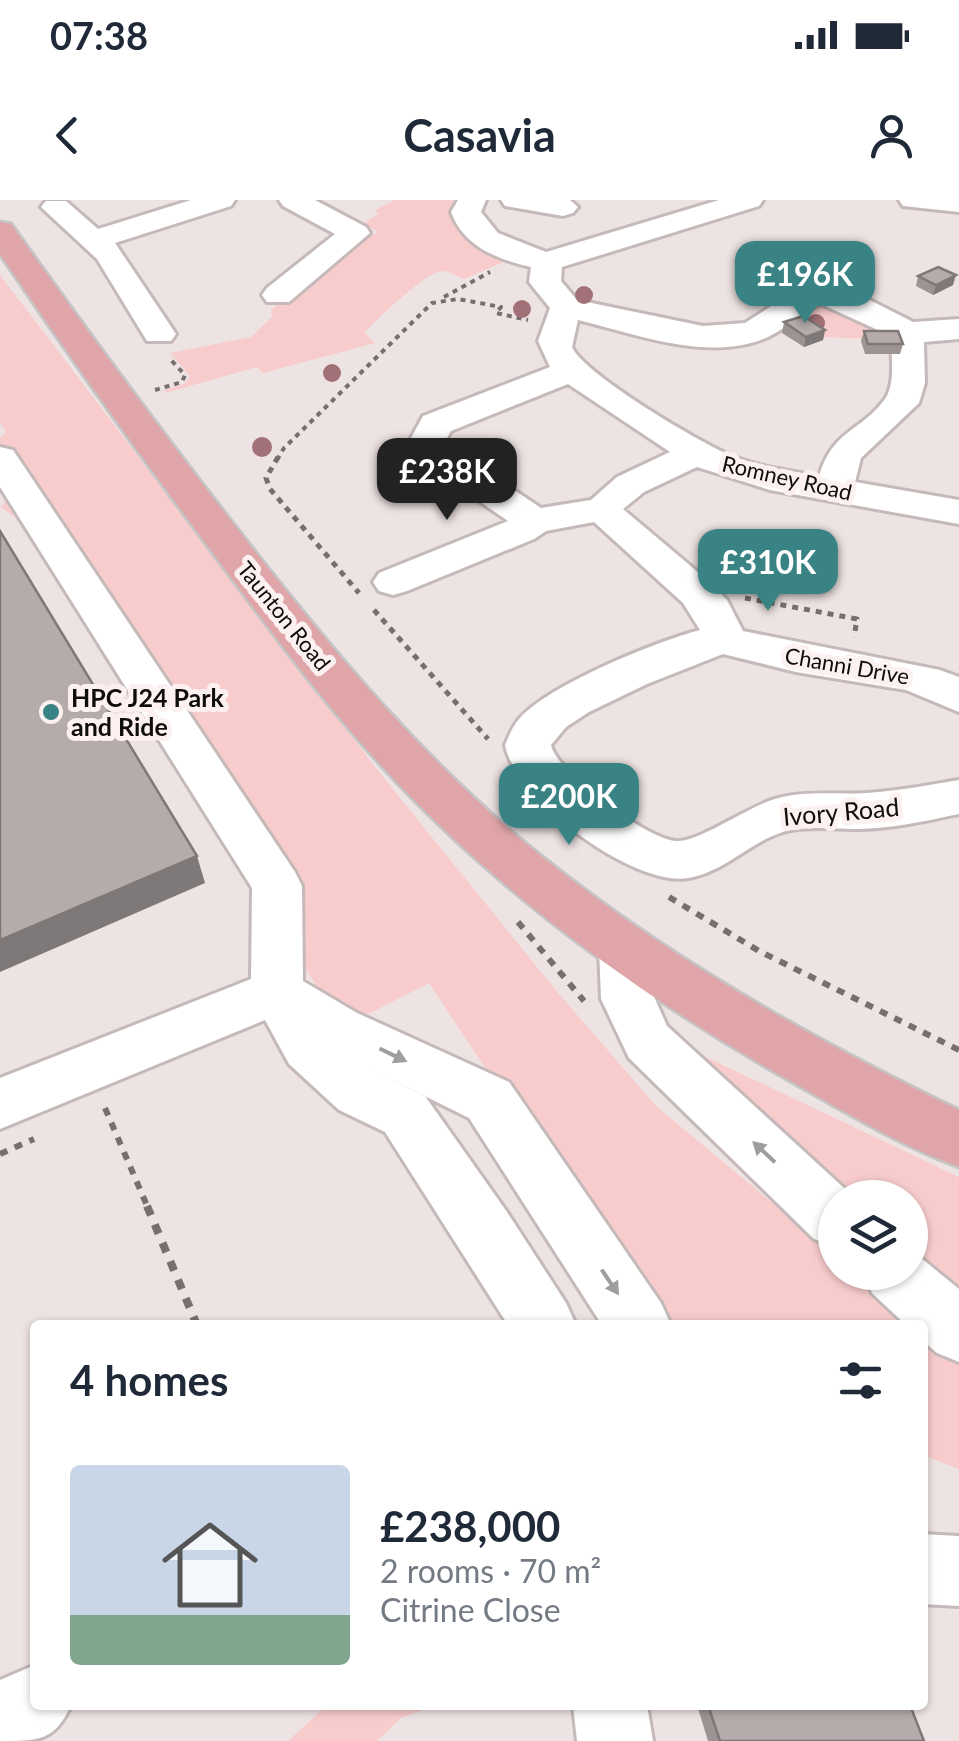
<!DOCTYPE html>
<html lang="en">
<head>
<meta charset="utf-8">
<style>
	:root { --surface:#fff; --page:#f6f6f7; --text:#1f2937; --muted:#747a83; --accent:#3a8385 }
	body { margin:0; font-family:Lato,sans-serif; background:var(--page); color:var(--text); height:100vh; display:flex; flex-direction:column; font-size:38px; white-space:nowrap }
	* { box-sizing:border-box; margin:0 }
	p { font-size:32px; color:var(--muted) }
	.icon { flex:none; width:55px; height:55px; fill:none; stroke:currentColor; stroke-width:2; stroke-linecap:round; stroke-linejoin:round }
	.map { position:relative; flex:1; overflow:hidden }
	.details { position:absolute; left:30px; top:1120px; width:898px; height:390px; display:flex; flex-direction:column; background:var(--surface); border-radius:10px; box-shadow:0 2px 8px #0004 }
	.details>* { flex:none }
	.controls { position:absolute; left:818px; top:980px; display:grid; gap:20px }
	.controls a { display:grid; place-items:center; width:110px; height:110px; border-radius:50%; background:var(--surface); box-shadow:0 2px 8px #0004; font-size:50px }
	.price { position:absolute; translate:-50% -85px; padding:0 22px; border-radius:20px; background:var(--accent); color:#fff; font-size:32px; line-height:65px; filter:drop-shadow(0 2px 5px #0008) }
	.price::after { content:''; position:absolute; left:50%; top:60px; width:30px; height:22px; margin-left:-15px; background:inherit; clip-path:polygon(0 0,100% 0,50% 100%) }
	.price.on { background:#222; color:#fff }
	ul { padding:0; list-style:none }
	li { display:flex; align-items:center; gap:30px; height:250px; padding:0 40px }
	li span { display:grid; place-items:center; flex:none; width:280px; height:200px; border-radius:10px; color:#555 }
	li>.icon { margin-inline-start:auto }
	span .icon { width:120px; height:120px; fill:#fffc; stroke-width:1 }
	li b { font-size:42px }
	h2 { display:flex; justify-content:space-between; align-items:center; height:120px; padding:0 40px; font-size:42px }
	.status { display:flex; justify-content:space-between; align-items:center; height:70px; padding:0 50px; background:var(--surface); direction:ltr }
	.status svg { height:28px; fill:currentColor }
	header { display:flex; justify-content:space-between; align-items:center; height:130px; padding:0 40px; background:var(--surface); font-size:45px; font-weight:700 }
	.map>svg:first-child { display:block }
</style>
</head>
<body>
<div class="status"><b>07:38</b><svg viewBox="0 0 49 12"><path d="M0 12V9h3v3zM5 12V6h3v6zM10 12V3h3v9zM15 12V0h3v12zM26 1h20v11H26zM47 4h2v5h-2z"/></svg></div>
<header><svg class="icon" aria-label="back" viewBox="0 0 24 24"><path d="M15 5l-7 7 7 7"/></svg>Casavia<svg class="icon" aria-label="person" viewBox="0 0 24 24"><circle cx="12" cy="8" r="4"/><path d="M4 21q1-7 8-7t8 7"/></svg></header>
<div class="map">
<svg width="959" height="1541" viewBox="0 0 959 1541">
	<rect width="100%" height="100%" fill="#eee3e3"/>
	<path fill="#f8cccc" d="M394,0H469L515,57L464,79C457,76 448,71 441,71C427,72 374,121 365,133L375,143L263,173L257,167L165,193L164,190L184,184L190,176L170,153L251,137L272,117L271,110L353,42L359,43L378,32L366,25L367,21L379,14L374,11Z
		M0,75L379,572L554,788L656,906L835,1055V1072L855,1073L919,1125H655L429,783L343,827L133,500L121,455L39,326L17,319L1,307L14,289L0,271V238L6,232L0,223Z
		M831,107L896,140L823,137L799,123L814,109Z
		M689,849L959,977V1102L910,1059V998L839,997Z
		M922,1128L959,1159V1269L923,1255Z
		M327,1505H436L401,1518L377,1541H288Z"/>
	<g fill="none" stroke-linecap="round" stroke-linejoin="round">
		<defs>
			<path id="minor" d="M191,0H235L231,6L115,43L176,134L171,141H147L97,59L41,7L46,1H66L98,29Z
				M279,0H315L366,27L370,33L289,102H267L262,95L267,88L335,34L283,6Z
				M458,0H486L481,12L498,33L546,52L719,0H763L759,6L562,67L561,81L577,100L703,126L745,123L793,92L821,84L854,92L913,122L959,119V139L924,142L925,183L919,203L861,258L855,282L959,300V324L770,290L697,267L644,292L623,309L712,384L727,400L743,431L940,470L959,477V512L906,490L796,472L723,454L647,484L589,512L566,527L551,545C557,573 647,639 676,641C698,643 747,607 775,599C805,590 836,595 867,593C898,591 929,585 959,580V614C926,621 894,628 860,629C838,629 814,626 791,630C754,637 727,672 688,678C633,687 515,599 505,545C509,536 513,525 520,518C551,484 655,442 700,430L683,403L594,322L546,331L534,339L407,391L393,395L379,391L373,382L379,373L508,321L420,260L411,238L423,216L550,167L538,141L550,108L529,82L531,67C497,59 464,47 451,12ZM821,104L891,136C891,155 896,183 885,199C861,232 833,229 819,276C791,271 763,268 737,258C706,247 583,174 572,147L578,120C636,134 709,163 768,137C787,128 802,112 821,104ZM568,184L670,252L617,277L591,300L541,308L450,247L447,238L451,231Z
				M501,0H570L578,7L573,13L563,16L505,6Z
				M899,0H959V12L903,6Z
				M0,247L13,250L295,672L302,686L303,781L357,813L509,882L661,1103L671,1125H602L469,918L372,870L425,896L507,1012L566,1103L576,1125H508L385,932L339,910L289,864L265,820L0,929V878L251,779L252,688L0,287Z
				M625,726L643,732L651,747L655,799L667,826L855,998H835V1047L814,1039L629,858L601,799L599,747L607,732Z
				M910,1049L959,1089V1162L937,1153L922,1140V1125H906L872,1093L863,1072H910Z
				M922,1334L959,1336V1406L922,1404Z
				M35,1465V1505H71C55,1541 39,1541 0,1541V1480Z
				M573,1505H647L653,1541H577Z"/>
			<path id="major" d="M0,22L11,24C87,131 165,237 246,340C335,454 427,564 540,655C668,758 812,839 959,910V967C894,943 832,904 771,870C642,795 521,708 416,602C341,527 278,441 215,356C141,257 69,156 0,54Z"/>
		</defs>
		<use href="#minor" stroke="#c5b9b9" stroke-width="6"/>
		<use href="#major" stroke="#c5c5c5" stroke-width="5"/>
		<path stroke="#766f6f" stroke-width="4" stroke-dasharray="5 5" stroke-linecap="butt" d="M444,97L490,72
			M155,190L182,182L185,175L170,159
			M277,260L284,248L432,103L458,99L501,107L496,113L528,120"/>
		<path stroke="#766f6f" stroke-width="5" stroke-dasharray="6 6" stroke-linecap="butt" d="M278,257L266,278L270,289L359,393
			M745,398L857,419L854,437
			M374,410L488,539"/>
		<path stroke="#766f6f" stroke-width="6" stroke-dasharray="8 8" stroke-linecap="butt" d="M669,697L759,751L959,850
			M518,722L584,801
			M105,908L148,1008
			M0,954L34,939"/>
		<path stroke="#766f6f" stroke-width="8" stroke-dasharray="10 10" stroke-linecap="butt" d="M147,1006L197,1125"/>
		<use href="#minor" fill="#fff" fill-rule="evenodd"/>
		<use href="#major" fill="#dfa5a8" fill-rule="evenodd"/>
	</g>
	<g fill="#a27077">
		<circle cx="584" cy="95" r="9"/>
		<circle cx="522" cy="109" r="9"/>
		<circle cx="816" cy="123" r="9"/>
		<circle cx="332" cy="173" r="9"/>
		<circle cx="262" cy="247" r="10"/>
	</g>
	<path fill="#9d9393" d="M918,76L953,85L933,95L916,86Z
		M784,122L825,130L823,140L804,147L782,133Z
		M864,131L903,144L900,154H865L861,141Z
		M697,1505H910L924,1541H708Z"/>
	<path fill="#7f7878" d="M956,75L953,85L933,95L936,85Z
		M825,130L823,140L804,147L806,137Z
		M197,656L205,683L0,772V740Z"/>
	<path fill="#b6abab" stroke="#7f7878" stroke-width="2.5" d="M938,67L956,75L936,85L918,76Z
		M803,116L825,130L806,137L784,122Z
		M864,131H898L903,144H868Z
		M0,331L197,656L0,740Z
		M708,1505H910L924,1541H720Z"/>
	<defs><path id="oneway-solid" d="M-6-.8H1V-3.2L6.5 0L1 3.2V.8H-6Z" transform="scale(2.5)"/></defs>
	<g fill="#9f9e9e">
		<use href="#oneway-solid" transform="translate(393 855) rotate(26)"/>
		<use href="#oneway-solid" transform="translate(764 952) rotate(-137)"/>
		<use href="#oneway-solid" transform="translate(610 1082) rotate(56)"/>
	</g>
	<circle fill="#3a8385" stroke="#fcf0f0" stroke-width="4" cx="51" cy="512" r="10"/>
	<g text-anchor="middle" stroke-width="10" stroke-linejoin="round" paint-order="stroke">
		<g font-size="22" fill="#0f0c0c" stroke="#fcf0f0">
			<text transform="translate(787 278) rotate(13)" y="8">Romney Road</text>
			<text transform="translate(284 416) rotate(51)" y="8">Taunton Road</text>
			<text transform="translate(847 466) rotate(10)" y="8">Channi Drive</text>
		</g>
		<g font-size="25" font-weight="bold" fill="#0f0c0c" stroke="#fcf0f0" text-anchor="start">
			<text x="71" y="507">HPC J24 Park<tspan x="71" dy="29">and Ride</tspan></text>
		</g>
		<g font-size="25" fill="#0f0c0c" stroke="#fcf0f0">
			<text transform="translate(841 612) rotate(-5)" y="9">Ivory Road</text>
		</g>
	</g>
</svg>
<div class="controls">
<a><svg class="icon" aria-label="layers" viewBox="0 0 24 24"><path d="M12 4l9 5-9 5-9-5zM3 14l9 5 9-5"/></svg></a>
</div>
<b class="price" style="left:805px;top:126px">£196K</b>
<b class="price on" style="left:447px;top:323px">£238K</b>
<b class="price" style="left:768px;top:414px">£310K</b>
<b class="price" style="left:569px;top:648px">£200K</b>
<section class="details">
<h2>4 homes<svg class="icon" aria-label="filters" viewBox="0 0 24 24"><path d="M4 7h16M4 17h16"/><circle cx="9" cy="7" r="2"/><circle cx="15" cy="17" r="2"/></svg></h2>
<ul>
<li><span style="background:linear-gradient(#c9d6e8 75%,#7fa58c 0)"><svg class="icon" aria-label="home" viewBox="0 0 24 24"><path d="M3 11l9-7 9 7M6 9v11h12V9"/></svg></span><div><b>£238,000</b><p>2 rooms · 70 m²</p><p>Citrine Close</p></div></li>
</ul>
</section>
</div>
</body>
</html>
